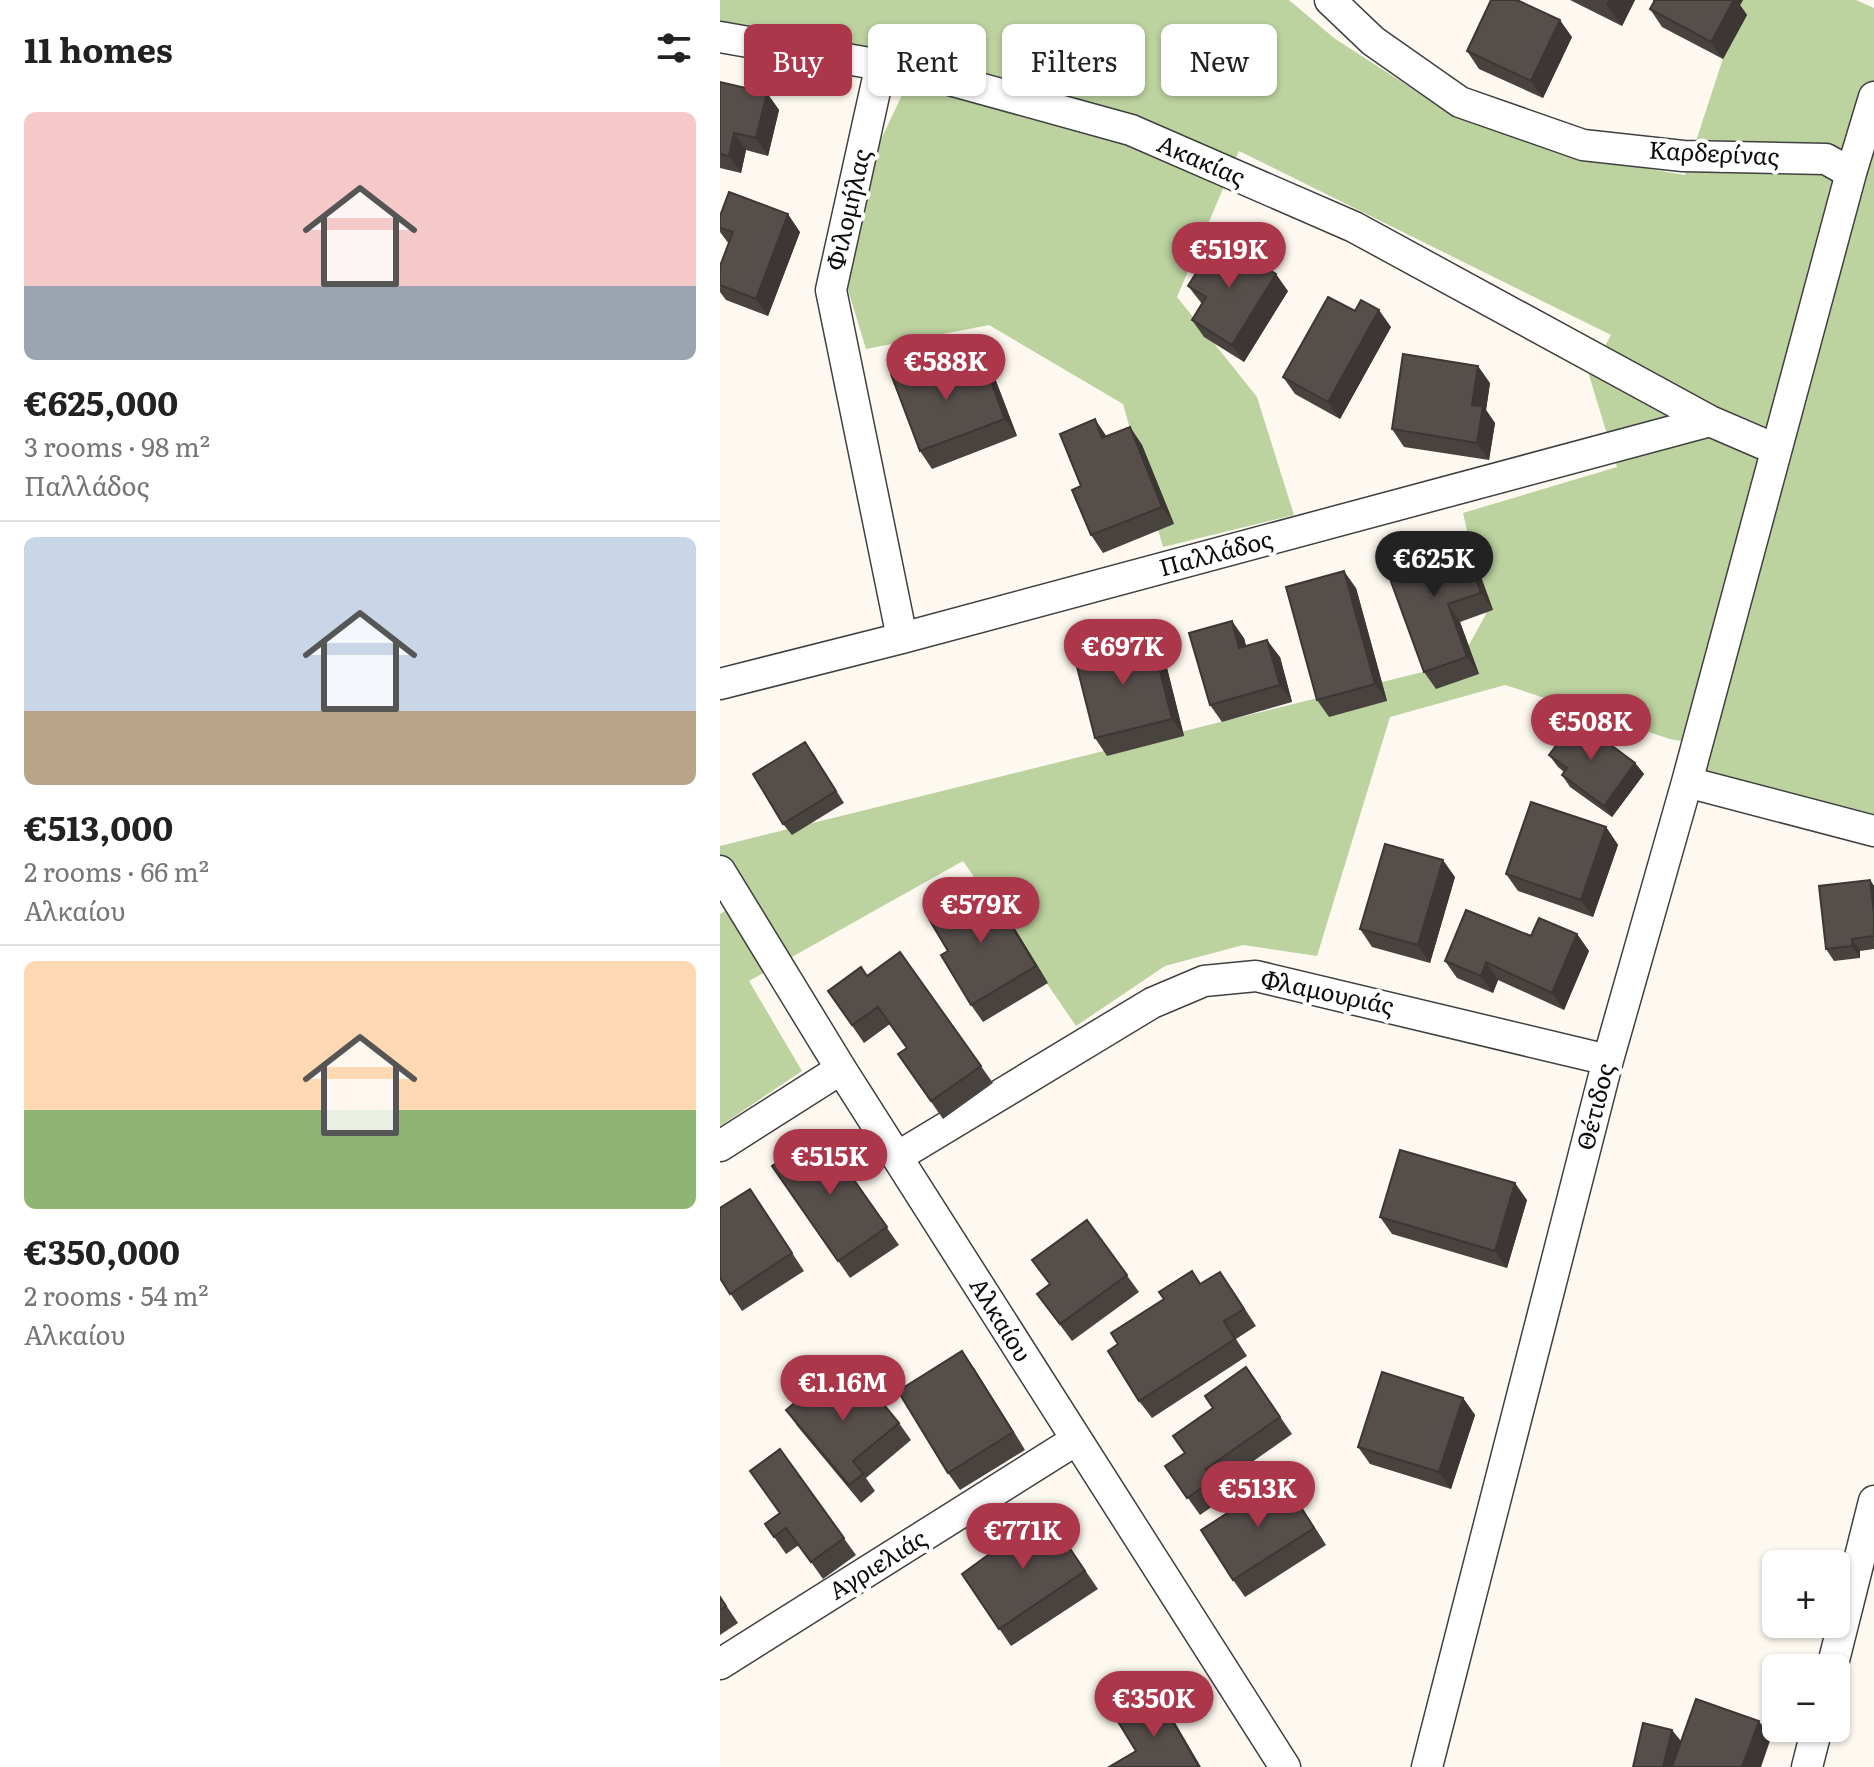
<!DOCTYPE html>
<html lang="en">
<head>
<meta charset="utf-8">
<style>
	:root { --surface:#fff; --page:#f2f2f2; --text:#222; --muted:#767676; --line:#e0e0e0; --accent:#ac374b }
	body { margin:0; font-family:Literata,serif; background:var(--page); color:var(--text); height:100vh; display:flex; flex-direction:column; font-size:30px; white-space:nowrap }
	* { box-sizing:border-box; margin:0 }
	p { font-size:26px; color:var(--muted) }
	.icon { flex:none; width:44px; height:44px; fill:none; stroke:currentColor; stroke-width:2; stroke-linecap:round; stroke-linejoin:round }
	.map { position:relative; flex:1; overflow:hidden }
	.panel { display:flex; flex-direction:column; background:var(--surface); width:720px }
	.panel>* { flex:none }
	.banner { position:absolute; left:24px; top:24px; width:760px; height:72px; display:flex; gap:16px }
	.controls { position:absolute; left:1042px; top:1550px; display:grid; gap:16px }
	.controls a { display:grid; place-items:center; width:88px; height:88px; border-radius:12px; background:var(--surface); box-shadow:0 2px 6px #0004; font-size:40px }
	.price { position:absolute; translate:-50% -68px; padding:0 18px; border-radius:28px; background:var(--accent); color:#fff; font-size:26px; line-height:52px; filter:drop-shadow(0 2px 4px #0008) }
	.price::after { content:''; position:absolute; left:50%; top:48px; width:24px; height:18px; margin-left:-12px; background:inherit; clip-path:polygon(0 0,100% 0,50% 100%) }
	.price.selected { background:#222; color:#fff }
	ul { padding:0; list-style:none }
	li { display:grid; align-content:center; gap:16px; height:424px; padding:0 24px }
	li+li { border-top:2px solid var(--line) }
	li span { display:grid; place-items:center; height:248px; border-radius:12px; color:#555 }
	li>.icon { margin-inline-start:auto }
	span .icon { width:144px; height:144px; fill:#fffc; stroke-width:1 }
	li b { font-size:34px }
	h2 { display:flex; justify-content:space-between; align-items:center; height:96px; padding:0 24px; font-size:34px }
	.chip { padding:0 28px; border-radius:12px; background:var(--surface); box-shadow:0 2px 6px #0004; font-size:28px; line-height:72px }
	.chip.selected { background:var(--accent); color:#fff }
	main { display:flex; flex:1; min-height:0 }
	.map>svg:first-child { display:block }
</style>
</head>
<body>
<main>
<section class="panel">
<h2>11 homes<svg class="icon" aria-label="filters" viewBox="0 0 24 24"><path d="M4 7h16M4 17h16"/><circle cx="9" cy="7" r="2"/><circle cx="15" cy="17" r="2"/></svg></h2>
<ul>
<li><span style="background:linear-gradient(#f6c9c9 70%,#9aa5b1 0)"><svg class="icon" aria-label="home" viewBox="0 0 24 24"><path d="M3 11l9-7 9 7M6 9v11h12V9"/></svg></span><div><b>€625,000</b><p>3 rooms · 98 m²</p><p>Παλλάδος</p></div></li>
<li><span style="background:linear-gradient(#c9d6e8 70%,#b9a48a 0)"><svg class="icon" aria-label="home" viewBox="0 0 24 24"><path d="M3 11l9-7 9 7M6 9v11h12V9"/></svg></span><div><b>€513,000</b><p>2 rooms · 66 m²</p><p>Αλκαίου</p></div></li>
<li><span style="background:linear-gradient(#ffd9b3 60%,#8fb573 0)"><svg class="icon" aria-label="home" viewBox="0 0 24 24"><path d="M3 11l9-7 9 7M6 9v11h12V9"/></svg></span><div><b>€350,000</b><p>2 rooms · 54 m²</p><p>Αλκαίου</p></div></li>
</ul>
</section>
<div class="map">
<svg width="1154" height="1767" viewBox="0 0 1154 1767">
	<rect width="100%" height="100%" fill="#fdf9f0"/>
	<path fill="#bcd29f" d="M0,0H569L614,38L725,110L846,155L965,175L1022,0H1136L1154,8V814L979,771L983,745L950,739L785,685L670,717L597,956L523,945L445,966L356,1026L243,861L29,981L82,1071L0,1126V914L23,900L0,855V846L739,663L766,614L743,513L897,467L869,375L891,335L519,151L457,297L537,397L574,515L443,547L403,404L269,325L146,349L113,241L182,95L186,53L0,21Z"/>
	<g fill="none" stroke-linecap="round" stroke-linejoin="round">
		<defs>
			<path id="minor" d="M610,0L653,41L740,102L863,145L963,156L1106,159L1131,173L967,782L888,1060L707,1767
				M0,37L201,72L411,130L634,227L990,421L1055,449
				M161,64L111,290L182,638
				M1131,173L1154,97
				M0,684L182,638L990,421
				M967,782L1154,831
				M0,871L121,1069L565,1767
				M0,1146L121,1069
				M177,1157L432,1003L484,981L536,976L888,1060
				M0,1664L356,1440
				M1112,1668L1154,1501
				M1087,1767L1097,1728"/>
		</defs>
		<use href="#minor" stroke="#404040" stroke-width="33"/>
		<use href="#minor" stroke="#fff" stroke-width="30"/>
	</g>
	<path fill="#494340" d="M850,0H915L902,26Z
		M933,0H1023L1020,5L1027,15L1003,59L942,27L930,9L934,2Z
		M852,37L823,98L759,69L747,51Z
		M0,82L47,93L59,110L48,156L26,150L21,173L0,168Z
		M0,216L80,232L48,316L6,300L0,292V266L9,244L0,232Z
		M468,286L568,291L524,362L484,337L472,320L482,304Z
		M635,311L671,327L620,419L575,394L563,377Z
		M264,364L276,381L297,436L212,469L200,451L229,373L230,377Z
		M770,383L766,410L775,423L769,460L684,447L672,429Z
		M410,427L422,445L454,524L383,553L371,535L387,437Z
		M741,537L753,555L773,610L740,622L759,674L716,689L704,672Z
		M636,588L667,701L609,717L597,700Z
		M524,638L526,646L560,657L572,702L502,722L490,705Z
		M443,652L464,736L387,756L375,738Z
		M93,753L124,803L72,835L63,824Z
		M829,755L915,763L924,774L892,817L850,787L842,775L844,772L838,767Z
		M886,827L898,845L873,917L798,891L786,874Z
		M735,877L710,963L652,947L640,929Z
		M1150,880L1154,886V949L1140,951V958L1114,961L1106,949Z
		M266,884L278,901L328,983L263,1022L251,1005L228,951Z
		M857,934L869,951L844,1010L778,980L773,993L737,978L725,961L811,936Z
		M180,952L273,1083L223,1119L178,1054L187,1048L170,1024L144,1043L108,991L147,976Z
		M101,1133L179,1245L130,1278L52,1166Z
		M30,1189L84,1271L22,1311L0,1278Z
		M807,1200L787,1268L672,1234L660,1217Z
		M367,1220L419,1292L352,1341L317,1294L330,1285Z
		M472,1271L481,1284L512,1289L536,1326L516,1339L527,1356L432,1418L419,1401L398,1344Z
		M526,1367L572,1434L498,1486L506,1497L480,1515L445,1466L465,1453L493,1408Z
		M254,1368L305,1450L240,1490L228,1473Z
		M122,1395L179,1423L191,1440L146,1478L155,1491L141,1503L78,1427L66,1410Z
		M743,1398L755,1415L731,1489L650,1464L638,1447Z
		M60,1449L136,1555L103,1579L79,1545L66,1554L45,1524L60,1513Z
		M562,1478L606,1545L525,1597L513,1580Z
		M326,1513L378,1589L291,1646L242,1574Z
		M0,1596L18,1623L0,1635Z"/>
	<path fill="#3c3734" d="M888,0H915L902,26L886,4Z
		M1011,0H1023L1020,5L1027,15L1003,59L991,42Z
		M840,20L852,37L823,98L811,81Z
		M47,93L59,110L48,156L36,138Z
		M14,133L26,150L21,173L9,156Z
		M68,214L80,232L48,316L36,299Z
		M556,274L568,291L524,362L512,345Z
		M659,310L671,327L620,419L608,402Z
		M217,356L229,373L237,396L225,378Z
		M264,364L276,381L297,436L285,419Z
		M758,366L770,383L766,410L775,423L769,460L757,443L752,405Z
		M375,419L387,437L382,438Z
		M410,427L422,445L454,524L442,507Z
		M741,537L753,555L773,610L761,593Z
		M624,571L636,588L667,701L655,684Z
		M728,604L740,622L759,674L747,657Z
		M512,621L524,638L531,665L519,648Z
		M431,635L443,652L464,736L452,719Z
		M547,640L560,657L572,702L560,685Z
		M915,763L924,774L892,817L884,806Z
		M886,827L898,845L873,917L861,900Z
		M723,860L735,877L710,963L698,945Z
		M1150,880L1154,886V913Z
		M266,884L278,901L328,983L316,966Z
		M857,934L869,951L844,1010L832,993Z
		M1132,939L1140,951V958L1132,946Z
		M766,962L778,980L773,993L761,976Z
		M795,1183L807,1200L787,1268L775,1251Z
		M242,1351L254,1368L305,1450L293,1432Z
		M743,1398L755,1415L731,1489L719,1472Z
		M562,1478L574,1495L606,1545L594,1528Z
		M438,1696L450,1714L481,1767H479Z
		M1039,1721L1051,1738L1041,1767H1022Z
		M952,1730L961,1741L954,1767H943Z"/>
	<path fill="#554e4b" stroke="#3c3734" stroke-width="2" d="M771,0H797L840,20L811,81L747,51Z
		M935,0H1014L991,42L930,9Z
		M0,82L47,93L36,138L14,133L9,156L0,154Z
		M9,192L68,214L36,299L0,285V266L13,232L0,228V216Z
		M498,238L556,274L512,345L472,320L486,297L468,286Z
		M608,297L635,311L641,300L659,310L608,402L563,377Z
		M683,354L758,366L752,405L763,406L757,443L672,429Z
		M217,356L225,378L264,364L285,419L200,451L171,374Z
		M375,419L382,438L410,427L442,507L371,535L352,490L361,486L340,434Z
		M741,537L761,593L728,604L747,657L704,672L665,565Z
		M624,571L655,684L597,700L566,587Z
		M512,621L519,648L547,640L560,685L490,705L469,633Z
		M431,635L452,719L375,738L354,655Z
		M856,719L915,763L884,806L842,775L847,768L829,755Z
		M85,742L116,791L63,824L33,774Z
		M811,802L886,827L861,900L786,874Z
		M665,844L723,860L698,945L640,929Z
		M1150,880L1154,913V936L1132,939V946L1106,949L1099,886Z
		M266,884L316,966L251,1005L221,955L228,951L209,919Z
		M746,910L811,936L819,918L857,934L832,993L766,962L761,976L725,961Z
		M180,952L261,1066L211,1101L178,1054L187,1048L158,1007L132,1025L108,991L141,967L147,976Z
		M101,1133L167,1227L118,1261L52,1166Z
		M680,1150L795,1183L775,1251L660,1217Z
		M30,1189L72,1253L10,1294L0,1278V1208Z
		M367,1220L407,1275L340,1324L317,1294L330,1284L312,1260Z
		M472,1271L480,1284L500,1272L524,1309L504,1321L515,1339L419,1401L388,1351L398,1344L391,1333L444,1299L439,1292Z
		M242,1351L293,1432L228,1473L178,1391Z
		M526,1367L560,1417L486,1469L493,1480L467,1498L445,1466L465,1453L453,1436L493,1408L485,1396Z
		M662,1372L743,1398L719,1472L638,1447Z
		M106,1376L122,1395L142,1378L179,1423L133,1461L143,1474L129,1485L66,1410Z
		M60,1449L124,1538L91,1562L66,1528L54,1537L45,1524L60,1513L30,1471Z
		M562,1478L594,1528L513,1580L481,1530Z
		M326,1513L365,1571L279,1629L242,1574Z
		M0,1597L6,1606L0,1610Z
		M438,1696L479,1767H389L416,1751L397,1720Z
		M976,1699L1039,1721L1022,1767H952Z
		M923,1723L952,1730L943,1767H913Z"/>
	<g text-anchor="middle" stroke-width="8" stroke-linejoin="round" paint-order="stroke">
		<g font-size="24" fill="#0d0d0d" stroke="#fff">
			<text transform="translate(994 154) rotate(3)" y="8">Καρδερίνας</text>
			<text transform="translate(481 161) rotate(23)" y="8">Ακακίας</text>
			<text transform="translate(129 210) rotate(-77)" y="8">Φιλομήλας</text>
			<text transform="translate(496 554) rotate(-15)" y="8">Παλλάδος</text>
			<text transform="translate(607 993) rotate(12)" y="8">Φλαμουριάς</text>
			<text transform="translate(876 1107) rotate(-76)" y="8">Θέτιδος</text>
			<text transform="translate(280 1320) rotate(58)" y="8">Αλκαίου</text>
			<text transform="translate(158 1565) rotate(-32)" y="8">Αγριελιάς</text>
		</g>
	</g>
</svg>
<div class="controls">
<a>+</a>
<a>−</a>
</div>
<b class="price" style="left:509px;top:290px">€519K</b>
<b class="price" style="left:226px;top:402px">€588K</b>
<b class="price selected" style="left:714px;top:599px">€625K</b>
<b class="price" style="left:403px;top:687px">€697K</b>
<b class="price" style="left:871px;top:762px">€508K</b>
<b class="price" style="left:261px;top:945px">€579K</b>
<b class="price" style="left:110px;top:1197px">€515K</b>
<b class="price" style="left:123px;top:1423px">€1.16M</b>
<b class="price" style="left:538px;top:1529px">€513K</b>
<b class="price" style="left:303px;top:1571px">€771K</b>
<b class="price" style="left:434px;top:1739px">€350K</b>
<div class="banner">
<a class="chip selected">Buy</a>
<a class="chip">Rent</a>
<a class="chip">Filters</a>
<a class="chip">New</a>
</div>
</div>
</main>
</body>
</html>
